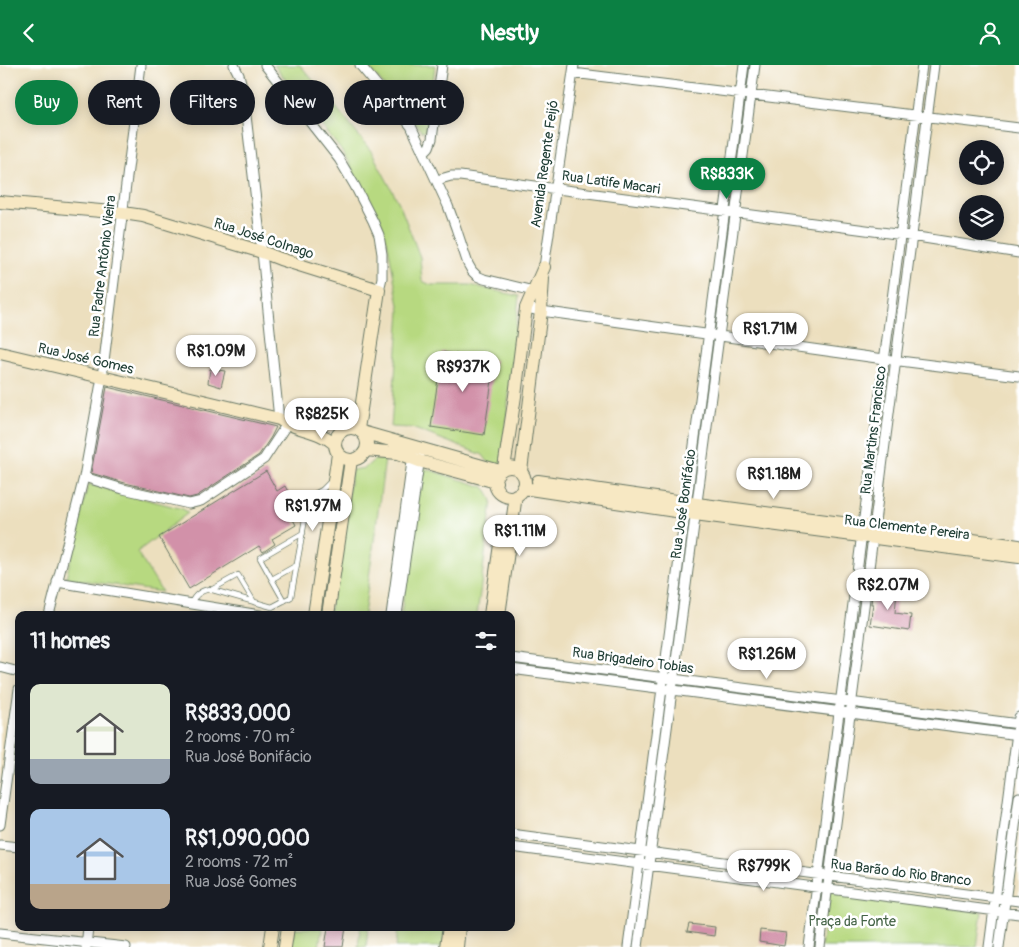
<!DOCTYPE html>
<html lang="en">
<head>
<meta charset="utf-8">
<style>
	:root { --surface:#171b24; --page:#20242c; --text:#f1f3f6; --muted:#9ea1a6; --accent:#0b8043 }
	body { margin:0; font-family:Pangolin,sans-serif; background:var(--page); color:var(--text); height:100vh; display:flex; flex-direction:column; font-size:19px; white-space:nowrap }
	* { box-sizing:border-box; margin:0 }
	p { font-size:16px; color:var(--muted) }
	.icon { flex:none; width:28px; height:28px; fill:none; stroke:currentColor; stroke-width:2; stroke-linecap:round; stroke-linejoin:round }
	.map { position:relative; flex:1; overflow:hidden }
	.details { position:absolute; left:15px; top:546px; width:500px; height:320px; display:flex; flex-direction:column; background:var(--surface); border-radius:10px; box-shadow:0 2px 12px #0003 }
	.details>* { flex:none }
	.banner { position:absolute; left:15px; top:15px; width:500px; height:45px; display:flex; gap:10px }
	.tools { position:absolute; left:959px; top:75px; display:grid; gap:10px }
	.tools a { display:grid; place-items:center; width:45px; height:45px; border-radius:50%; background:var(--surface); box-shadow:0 2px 12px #0003; font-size:25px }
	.price { position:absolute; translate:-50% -42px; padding:0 11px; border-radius:18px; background:#fff; color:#222; font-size:16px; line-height:32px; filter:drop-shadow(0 1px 2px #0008) }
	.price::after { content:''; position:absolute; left:50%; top:30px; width:15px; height:11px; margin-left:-8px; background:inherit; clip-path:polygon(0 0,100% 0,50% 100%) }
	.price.active { background:var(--accent); color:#fff }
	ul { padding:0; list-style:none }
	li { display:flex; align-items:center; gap:15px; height:125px; padding:0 15px }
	li span { display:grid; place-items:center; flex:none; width:140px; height:100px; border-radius:10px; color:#555 }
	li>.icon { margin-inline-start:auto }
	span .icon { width:60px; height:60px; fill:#fffc; stroke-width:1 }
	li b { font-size:21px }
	h2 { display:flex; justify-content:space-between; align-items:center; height:60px; padding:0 15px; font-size:21px }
	.chip { padding:0 18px; border-radius:22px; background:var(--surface); box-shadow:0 2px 12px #0003; font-size:18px; line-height:45px }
	.chip.active { background:var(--accent); color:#fff }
	header { display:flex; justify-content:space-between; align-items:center; height:65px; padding:0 15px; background:var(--accent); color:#fff; font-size:22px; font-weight:800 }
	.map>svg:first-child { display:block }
</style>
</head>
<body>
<header><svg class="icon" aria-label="back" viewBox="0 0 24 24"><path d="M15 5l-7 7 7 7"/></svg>Nestly<svg class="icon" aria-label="person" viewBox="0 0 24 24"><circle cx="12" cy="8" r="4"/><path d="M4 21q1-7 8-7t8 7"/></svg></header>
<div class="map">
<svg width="1019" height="882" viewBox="0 0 1019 882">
	<rect width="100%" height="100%" fill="#fff"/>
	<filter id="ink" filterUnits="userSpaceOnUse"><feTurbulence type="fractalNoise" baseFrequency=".02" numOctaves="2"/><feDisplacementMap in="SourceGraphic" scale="10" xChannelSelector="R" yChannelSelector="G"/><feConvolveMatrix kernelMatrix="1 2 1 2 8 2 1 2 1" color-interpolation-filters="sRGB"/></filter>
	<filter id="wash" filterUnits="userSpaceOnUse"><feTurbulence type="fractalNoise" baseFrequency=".0096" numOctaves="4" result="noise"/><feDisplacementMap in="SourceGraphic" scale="20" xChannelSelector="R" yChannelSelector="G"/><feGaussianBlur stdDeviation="1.12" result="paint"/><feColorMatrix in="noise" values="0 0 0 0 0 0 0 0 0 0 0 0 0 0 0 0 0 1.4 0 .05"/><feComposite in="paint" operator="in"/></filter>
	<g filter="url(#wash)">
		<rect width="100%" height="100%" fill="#ecdfbe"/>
		<path fill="#b7d980" stroke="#6b8b5a" d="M274,0H300L335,41L371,86L399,138L420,192L422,216L431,220H470L519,231L502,398L491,401L483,390L412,363L391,362L400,246L387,175L344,89Z
			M367,0H435L428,65L422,67Z
			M385,394L364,550H329L352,405L365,403L374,395Z
			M420,402L484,422L488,427L492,436L477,550H401Z
			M88,419L183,444L188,448L137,487L162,527L66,513Z
			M828,826L982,847L977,882H821Z
			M294,863H322L319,882H291Z
			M360,863H368L366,882H358Z
			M398,863H447L444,882H396Z"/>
		<g id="blocks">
			<path fill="#d291a9" d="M442,287L495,295L484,370L431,362Z
				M210,304L225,306L221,322L208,318Z
				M107,322L276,362L271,372L259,390L197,431L189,433L125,418L91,408Z
				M266,406L277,426L285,421L292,434L284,438L296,460L272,474L275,479L263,487L259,481L189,524L159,472Z
				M873,523L897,526L895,548L911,550L909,566L870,560L873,539H871Z
				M689,859L715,862L714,871L687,867Z
				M328,862H346L343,882H325Z
				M760,865L786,868L784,881L759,877Z"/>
		</g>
	</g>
	<g filter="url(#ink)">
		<use href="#blocks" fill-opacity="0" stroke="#677664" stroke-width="1"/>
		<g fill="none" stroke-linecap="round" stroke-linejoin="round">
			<defs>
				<path id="lane" d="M272,514L297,500
					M211,525L238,510L254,537
					M284,536L260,493L303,468
					M191,539C194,530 200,526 209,524L272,542L291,532L309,432L322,425L330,417"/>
				<path id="street" d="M234,0L239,10L243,25L262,187L279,354
					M265,0L339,94L355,121L373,156L379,170L382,189V213L379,225
					M360,0L411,61L448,141L456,163L468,199L472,206L477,211L484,214L538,227
					M573,8L1019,63
					M424,87L429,82L432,74L442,0
					M437,115L451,111H460L911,171L1019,188
					M544,202L574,0
					M526,243L541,246L884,294L1019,311
					M84,412L123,424L189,439L201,436L264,394L287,359
					M57,517L260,550
					M49,550L84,412L102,312L141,0
					M391,550L413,389
					M397,550L420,392
					M511,593L1019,659
					M0,602L19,607
					M511,604L1019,670
					M0,760L19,624
					M511,769L1019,836
					M0,780L19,782
					M511,782L1019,849
					M0,868L126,882
					M86,882L88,862
					M628,882L744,0
					M638,882L755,0
					M809,882L922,0
					M820,882L934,0
					M989,882L1019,652
					M999,882L1019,732"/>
				<path id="secondary" d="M0,137L123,148L143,151L262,187L280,194L379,225L358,364
					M0,288L279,354C296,365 320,365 335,379
					M335 379a16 16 0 1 1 32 0a16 16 0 1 1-32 0Z
					M362,367L500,406
					M366,385L398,388L419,396L496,417
					M495 417a15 15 0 1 1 30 0a15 15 0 1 1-30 0Z
					M504,403L515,331L526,243L544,202
					M521,406L541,246L543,213
					M538,416L697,439L1019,481
					M523,423L695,449L1019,492
					M314,550L338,389
					M328,550L351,395
					M490,550L503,458
					M499,550L516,430
					M270,882L273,862
					M285,882L288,862
					M446,882L449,862
					M457,882L459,862"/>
			</defs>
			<use href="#lane" stroke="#677664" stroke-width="6"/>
			<use href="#street" stroke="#677664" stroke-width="11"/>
			<use href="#secondary" stroke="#677664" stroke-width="14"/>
			<use href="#lane" stroke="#fff" stroke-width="4.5"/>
			<use href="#street" stroke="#fff" stroke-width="9"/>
			<use href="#secondary" stroke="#f7e8c3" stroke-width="12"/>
		</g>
	</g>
	<g text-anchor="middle" stroke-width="5" stroke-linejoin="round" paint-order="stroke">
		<g font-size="14" fill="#1f3d34" stroke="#fff">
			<text transform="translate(544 99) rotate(-82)" y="5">Avenida Regente Feijó</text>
			<text transform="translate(611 117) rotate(8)" y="5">Rua Latife Macari</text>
			<text transform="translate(264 173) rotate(18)" y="5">Rua José Colnago</text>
			<text transform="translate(102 201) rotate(-83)" y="5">Rua Padre Antônio Vieira</text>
			<text transform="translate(86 293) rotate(13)" y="5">Rua José Gomes</text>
			<text transform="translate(873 365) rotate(-83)" y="5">Rua Martins Francisco</text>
			<text transform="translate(683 439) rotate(-82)" y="5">Rua José Bonifácio</text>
			<text transform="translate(907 462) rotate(7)" y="5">Rua Clemente Pereira</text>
			<text transform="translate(633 595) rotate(8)" y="5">Rua Brigadeiro Tobias</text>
			<text transform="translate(901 807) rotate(7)" y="5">Rua Barão do Rio Branco</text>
		</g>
		<g font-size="14" fill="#456447" stroke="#fff">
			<text x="852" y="861">Praça da Fonte</text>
		</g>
	</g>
</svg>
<div class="tools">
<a><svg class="icon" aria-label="locate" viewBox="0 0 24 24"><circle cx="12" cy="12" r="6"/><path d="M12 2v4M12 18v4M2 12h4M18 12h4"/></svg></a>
<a><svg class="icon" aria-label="layers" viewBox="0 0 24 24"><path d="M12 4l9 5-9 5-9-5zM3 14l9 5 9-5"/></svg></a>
</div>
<b class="price active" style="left:727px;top:135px">R$833K</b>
<b class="price" style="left:770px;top:290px">R$1.71M</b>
<b class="price" style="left:216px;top:312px">R$1.09M</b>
<b class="price" style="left:463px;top:328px">R$937K</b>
<b class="price" style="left:322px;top:375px">R$825K</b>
<b class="price" style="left:774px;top:435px">R$1.18M</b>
<b class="price" style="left:313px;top:467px">R$1.97M</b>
<b class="price" style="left:520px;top:492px">R$1.11M</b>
<b class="price" style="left:888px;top:546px">R$2.07M</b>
<b class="price" style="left:767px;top:615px">R$1.26M</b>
<b class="price" style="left:764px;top:827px">R$799K</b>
<div class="banner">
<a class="chip active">Buy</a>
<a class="chip">Rent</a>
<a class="chip">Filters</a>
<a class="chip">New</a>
<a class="chip">Apartment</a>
</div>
<section class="details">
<h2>11 homes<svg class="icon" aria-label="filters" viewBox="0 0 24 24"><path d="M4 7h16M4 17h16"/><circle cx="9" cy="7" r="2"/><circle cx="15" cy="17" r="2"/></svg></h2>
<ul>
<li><span style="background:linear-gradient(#dfe7d0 75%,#9aa5b1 0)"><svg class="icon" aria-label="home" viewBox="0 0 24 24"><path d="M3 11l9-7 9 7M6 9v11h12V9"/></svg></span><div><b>R$833,000</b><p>2 rooms · 70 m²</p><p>Rua José Bonifácio</p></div></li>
<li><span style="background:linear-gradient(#a9c7e8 75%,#b9a48a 0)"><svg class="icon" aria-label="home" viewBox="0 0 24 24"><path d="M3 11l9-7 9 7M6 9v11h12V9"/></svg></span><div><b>R$1,090,000</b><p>2 rooms · 72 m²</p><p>Rua José Gomes</p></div></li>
</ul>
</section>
</div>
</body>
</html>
